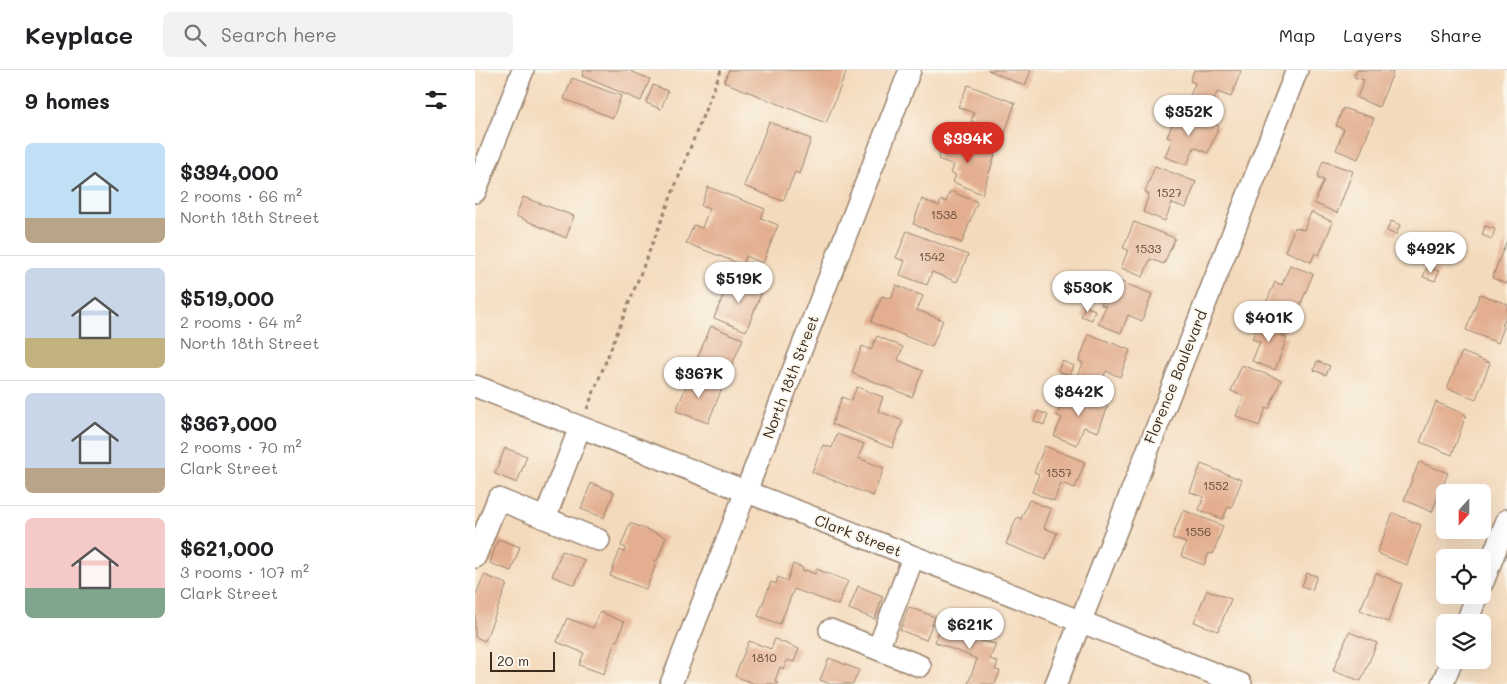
<!DOCTYPE html>
<html lang="en">
<head>
<meta charset="utf-8">
<style>
	:root { --surface:#fff; --page:#f2f2f2; --text:#202124; --muted:#757577; --line:#e0e0e0; --accent:#d93025 }
	body { margin:0; font-family:Mali,sans-serif; background:var(--page); color:var(--text); height:100vh; display:flex; flex-direction:column; font-size:19px; white-space:nowrap }
	* { box-sizing:border-box; margin:0 }
	p { font-size:16px; color:var(--muted) }
	.icon { flex:none; width:28px; height:28px; fill:none; stroke:currentColor; stroke-width:2; stroke-linecap:round; stroke-linejoin:round }
	.map { position:relative; flex:1; overflow:hidden }
	.sheet { display:flex; flex-direction:column; background:var(--surface); width:475px }
	.sheet>* { flex:none }
	.needle { width:32px; rotate:201deg }
	.controls { position:absolute; left:961px; top:414px; display:grid; gap:10px }
	.controls a { display:grid; place-items:center; width:55px; height:55px; border-radius:8px; background:var(--surface); box-shadow:0 5px 20px #0002; font-size:25px }
	.scale { position:absolute; left:15px; bottom:12px; width:65px; box-sizing:border-box; padding-left:5px; border:2px solid #3b2a1e; border-top:0; font-size:14px; line-height:18px; white-space:nowrap; color:#3b2a1e; -webkit-text-stroke:4px #fbf7ec; paint-order:stroke }
	.price { position:absolute; translate:-50% -42px; padding:0 11px; border-radius:18px; background:#fff; color:#222; font-size:16px; line-height:32px; filter:drop-shadow(0 1px 2px #0008) }
	.price::after { content:''; position:absolute; left:50%; top:30px; width:15px; height:11px; margin-left:-8px; background:inherit; clip-path:polygon(0 0,100% 0,50% 100%) }
	.price.current { background:var(--accent); color:#fff }
	ul { padding:0; list-style:none }
	li { display:flex; align-items:center; gap:15px; height:125px; padding:0 25px }
	li+li { border-top:1px solid var(--line) }
	li span { display:grid; place-items:center; flex:none; width:140px; height:100px; border-radius:8px; color:#555 }
	li>.icon { margin-inline-start:auto }
	span .icon { width:60px; height:60px; fill:#fffc; stroke-width:1 }
	li b { font-size:21px }
	h2 { display:flex; justify-content:space-between; align-items:center; height:60px; padding:0 25px; font-size:21px }
	header { display:flex; align-items:center; gap:30px; box-sizing:border-box; height:70px; padding:0 25px; background:var(--surface); border-bottom:1px solid var(--line) }
	header strong { font-size:24px }
	nav { display:flex; gap:28px; margin-inline-start:auto; font-size:18px }
	.search { width:350px; height:45px; background:var(--page); display:flex; align-items:center; gap:12px; box-sizing:border-box; padding:0 18px; border-radius:8px; color:var(--muted); font-size:19px }
	main { display:flex; flex:1; min-height:0 }
	.map>svg:first-child { display:block }
</style>
</head>
<body>
<header>
<strong>Keyplace</strong>
<div class="search"><svg class="icon" aria-label="search" viewBox="0 0 24 24"><circle cx="10" cy="10" r="6"/><path d="M15 15l6 6"/></svg>Search here</div>
<nav><a>Map</a><a>Layers</a><a>Share</a></nav>
</header>
<main>
<section class="sheet">
<h2>9 homes<svg class="icon" aria-label="filters" viewBox="0 0 24 24"><path d="M4 7h16M4 17h16"/><circle cx="9" cy="7" r="2"/><circle cx="15" cy="17" r="2"/></svg></h2>
<ul>
<li><span style="background:linear-gradient(#bfe0f5 75%,#b9a48a 0)"><svg class="icon" aria-label="home" viewBox="0 0 24 24"><path d="M3 11l9-7 9 7M6 9v11h12V9"/></svg></span><div><b>$394,000</b><p>2 rooms · 66 m²</p><p>North 18th Street</p></div></li>
<li><span style="background:linear-gradient(#c9d6e8 70%,#c2b280 0)"><svg class="icon" aria-label="home" viewBox="0 0 24 24"><path d="M3 11l9-7 9 7M6 9v11h12V9"/></svg></span><div><b>$519,000</b><p>2 rooms · 64 m²</p><p>North 18th Street</p></div></li>
<li><span style="background:linear-gradient(#c9d6e8 75%,#b9a48a 0)"><svg class="icon" aria-label="home" viewBox="0 0 24 24"><path d="M3 11l9-7 9 7M6 9v11h12V9"/></svg></span><div><b>$367,000</b><p>2 rooms · 70 m²</p><p>Clark Street</p></div></li>
<li><span style="background:linear-gradient(#f6c9c9 70%,#7fa58c 0)"><svg class="icon" aria-label="home" viewBox="0 0 24 24"><path d="M3 11l9-7 9 7M6 9v11h12V9"/></svg></span><div><b>$621,000</b><p>3 rooms · 107 m²</p><p>Clark Street</p></div></li>
</ul>
</section>
<div class="map">
<svg width="1032" height="614" viewBox="0 0 1032 614">
	<rect width="100%" height="100%" fill="#fbf7ec"/>
	<filter id="ink" filterUnits="userSpaceOnUse"><feTurbulence type="fractalNoise" baseFrequency=".02" numOctaves="2"/><feDisplacementMap in="SourceGraphic" scale="10" xChannelSelector="R" yChannelSelector="G"/><feConvolveMatrix kernelMatrix="1 2 1 2 8 2 1 2 1" color-interpolation-filters="sRGB"/></filter>
	<filter id="wash" filterUnits="userSpaceOnUse"><feTurbulence type="fractalNoise" baseFrequency=".0096" numOctaves="4" result="noise"/><feDisplacementMap in="SourceGraphic" scale="20" xChannelSelector="R" yChannelSelector="G"/><feGaussianBlur stdDeviation="1.12" result="paint"/><feColorMatrix in="noise" values="0 0 0 0 0 0 0 0 0 0 0 0 0 0 0 0 0 1.4 0 .05"/><feComposite in="paint" operator="in"/></filter>
	<g filter="url(#wash)">
		<rect width="100%" height="100%" fill="#f4dabc"/>
		<g id="blocks">
			<path fill="#e3af90" d="M109,0H153L175,9L166,31L107,6Z
				M254,0H372L351,53L249,12Z
				M513,0H556L550,16Z
				M719,0H765L766,1L756,27L742,22L735,40L713,31L720,13L715,11Z
				M882,0H910L918,3L904,37L882,28L889,10L879,7Z
				M97,8L146,26L138,48L89,29Z
				M178,15L193,21L186,39L171,33Z
				M493,15L540,33L527,72L498,61L501,53L496,51L499,43L483,37Z
				M868,38L899,48L883,89L861,80L869,59L861,56Z
				M703,40L744,56L733,83L719,77L712,95L690,87L697,69L692,67Z
				M294,52L336,69L324,104L320,102L308,131L269,116Z
				M473,67L520,85L507,124L478,112L481,105L476,103L479,95L463,89Z
				M848,91L878,101L862,143L839,133L849,110L842,108Z
				M680,96L721,112L711,138L697,133L690,151L668,142L674,124L670,122Z
				M233,117L290,139L286,148L303,155L288,193L271,186L268,195L211,173L219,155L227,158L234,139L226,136Z
				M475,121L502,132L487,173L438,154L447,129L464,136L466,130L471,132Z
				M48,127L99,146L91,168L41,146Z
				M836,142L858,152L844,185L840,183L836,192L810,181L820,157L829,160Z
				M916,151L925,155L921,165L912,161Z
				M659,152L700,168L689,194L675,189L668,207L646,198L653,180L648,178Z
				M1010,156L1020,159L1017,169L1007,165Z
				M432,161L493,185L482,212L457,202L452,215L425,205L430,191L421,188Z
				M1032,170V214L1017,208Z
				M815,195L838,204L820,248L796,237L797,234L792,231L800,212L807,215Z
				M952,197L964,201L960,211L948,207Z
				M256,206L288,219L271,261L239,248Z
				M636,208L677,224L667,251L653,245L646,263L623,254L631,236L626,235Z
				M421,215L448,226L442,240L468,250L457,277L396,252L407,226L416,229Z
				M1005,224L1032,234V243L1027,256L1029,257L1023,273L991,260Z
				M610,236L620,240L617,250L606,246Z
				M787,246L811,256L807,266L812,268L800,300L777,291L785,272L777,269Z
				M236,256L268,269L251,309L219,296Z
				M614,264L655,280L645,307L631,301L623,319L601,311L608,293L604,291Z
				M402,266L428,277L423,290L448,301L437,327L377,303L387,276L396,280Z
				M987,282L1015,293L1001,329L972,318Z
				M587,291L599,296L595,305L583,301Z
				M842,291L855,296L851,305L839,300Z
				M767,295L806,310L794,339L791,338L784,356L761,346L769,326L756,321Z
				M216,305L247,318L233,353L201,341Z
				M382,317L408,327L403,341L428,351L417,378L357,354L367,327L376,331Z
				M592,320L633,336L623,362L609,357L602,375L579,366L587,348L582,346Z
				M961,332L991,345L977,385L945,372Z
				M563,341L573,345L569,355L559,351Z
				M362,364L389,374L383,388L409,398L398,426L337,402L348,375L357,378Z
				M570,376L610,392L600,418L586,413L579,431L557,422L564,404L559,402Z
				M30,378L52,386L42,413L20,404Z
				M944,392L973,403L957,442L929,430Z
				M726,394L767,410L756,438L753,437L748,449L724,440L729,427L715,422Z
				M116,413L139,422L129,448L106,439Z
				M554,430L576,439L569,458L582,463L571,490L531,474L542,447L546,449Z
				M708,440L748,456L738,484L734,483L729,495L706,486L711,473L697,468Z
				M918,443L946,455L932,495L902,483Z
				M155,453L191,467L182,491L180,490L179,493L181,494L171,519L135,506L145,480L149,482L151,478L146,476Z
				M23,469L45,477L36,501L15,493Z
				M87,481L110,490L100,515L77,506Z
				M318,494L328,498L327,501L329,502L330,500L340,504L341,499L373,511L363,535L319,519L305,554L283,546L296,512L301,514L303,507L312,511Z
				M832,503L842,506L837,520L827,516Z
				M901,503L927,514L913,552L885,540Z
				M9,505L32,514L10,571L0,567V527Z
				M383,516L408,526L400,549L374,539Z
				M732,520L756,529L743,561L719,552Z
				M434,537L460,547L451,570L425,560Z
				M125,542L149,552L142,571H140L129,604L104,595L109,583L82,572L92,548L118,558Z
				M469,547L502,560L499,566L507,568L506,571L521,574L515,589L523,592L520,600L525,601L520,614H493L502,589L460,572Z
				M874,562L902,573L886,611L858,601Z
				M300,569L324,579L319,592L312,590L309,599L305,597L300,611L303,614H280L260,606L274,571L296,579Z
				M354,588L384,600L378,614H355L345,610Z"/>
		</g>
	</g>
	<g filter="url(#ink)">
		<use href="#blocks" fill-opacity="0" stroke="#98826d" stroke-width="1"/>
		<g fill="none" stroke-linecap="round" stroke-linejoin="round">
			<defs>
				<path id="minor" d="M0,122L48,0
					M0,316L766,614
					M70,448L105,357
					M0,487L23,429L124,470
					M1008,512L1032,450
					M992,552L1002,525
					M355,560L445,596
					M403,579L438,488
					M196,614L435,0
					M581,614L822,0
					M967,614L977,590"/>
			</defs>
			<use href="#minor" stroke="#98826d" stroke-width="24"/>
			<path stroke="#98826d" stroke-width="3" stroke-dasharray="4 4" stroke-linecap="butt" d="M112,339L246,0"/>
			<use href="#minor" stroke="#fff" stroke-width="21"/>
		</g>
	</g>
	<g text-anchor="middle" stroke-width="4" stroke-linejoin="round" paint-order="stroke">
		<g font-size="12" fill="#654b3a">
			<text x="694" y="127">1527</text>
			<text x="469" y="149">1538</text>
			<text x="673" y="183">1533</text>
			<text x="457" y="191">1542</text>
			<text x="584" y="407">1557</text>
			<text x="741" y="420">1552</text>
			<text x="723" y="466">1556</text>
			<text x="289" y="592">1810</text>
		</g>
		<g font-size="15" fill="#3b2a1e" stroke="#fbf7ec">
			<text transform="translate(316 307) rotate(-69)" y="5">North 18th Street</text>
			<text transform="translate(701 307) rotate(-68)" y="5">Florence Boulevard</text>
			<text transform="translate(383 466) rotate(21)" y="5">Clark Street</text>
		</g>
	</g>
</svg>
<div class="controls">
<a><svg class="needle" viewBox="-14 -14 28 28"><path d="M0-13l5 13h-10z" fill="#e53935"/><path d="M0 13l5-13h-10z" fill="#757577"/></svg></a>
<a><svg class="icon" aria-label="locate" viewBox="0 0 24 24"><circle cx="12" cy="12" r="6"/><path d="M12 2v4M12 18v4M2 12h4M18 12h4"/></svg></a>
<a><svg class="icon" aria-label="layers" viewBox="0 0 24 24"><path d="M12 4l9 5-9 5-9-5zM3 14l9 5 9-5"/></svg></a>
</div>
<div class="scale">20 m</div>
<b class="price" style="left:714px;top:67px">$352K</b>
<b class="price current" style="left:493px;top:94px">$394K</b>
<b class="price" style="left:956px;top:204px">$492K</b>
<b class="price" style="left:264px;top:234px">$519K</b>
<b class="price" style="left:613px;top:243px">$530K</b>
<b class="price" style="left:794px;top:273px">$401K</b>
<b class="price" style="left:224px;top:329px">$367K</b>
<b class="price" style="left:604px;top:347px">$842K</b>
<b class="price" style="left:495px;top:580px">$621K</b>
</div>
</main>
</body>
</html>
